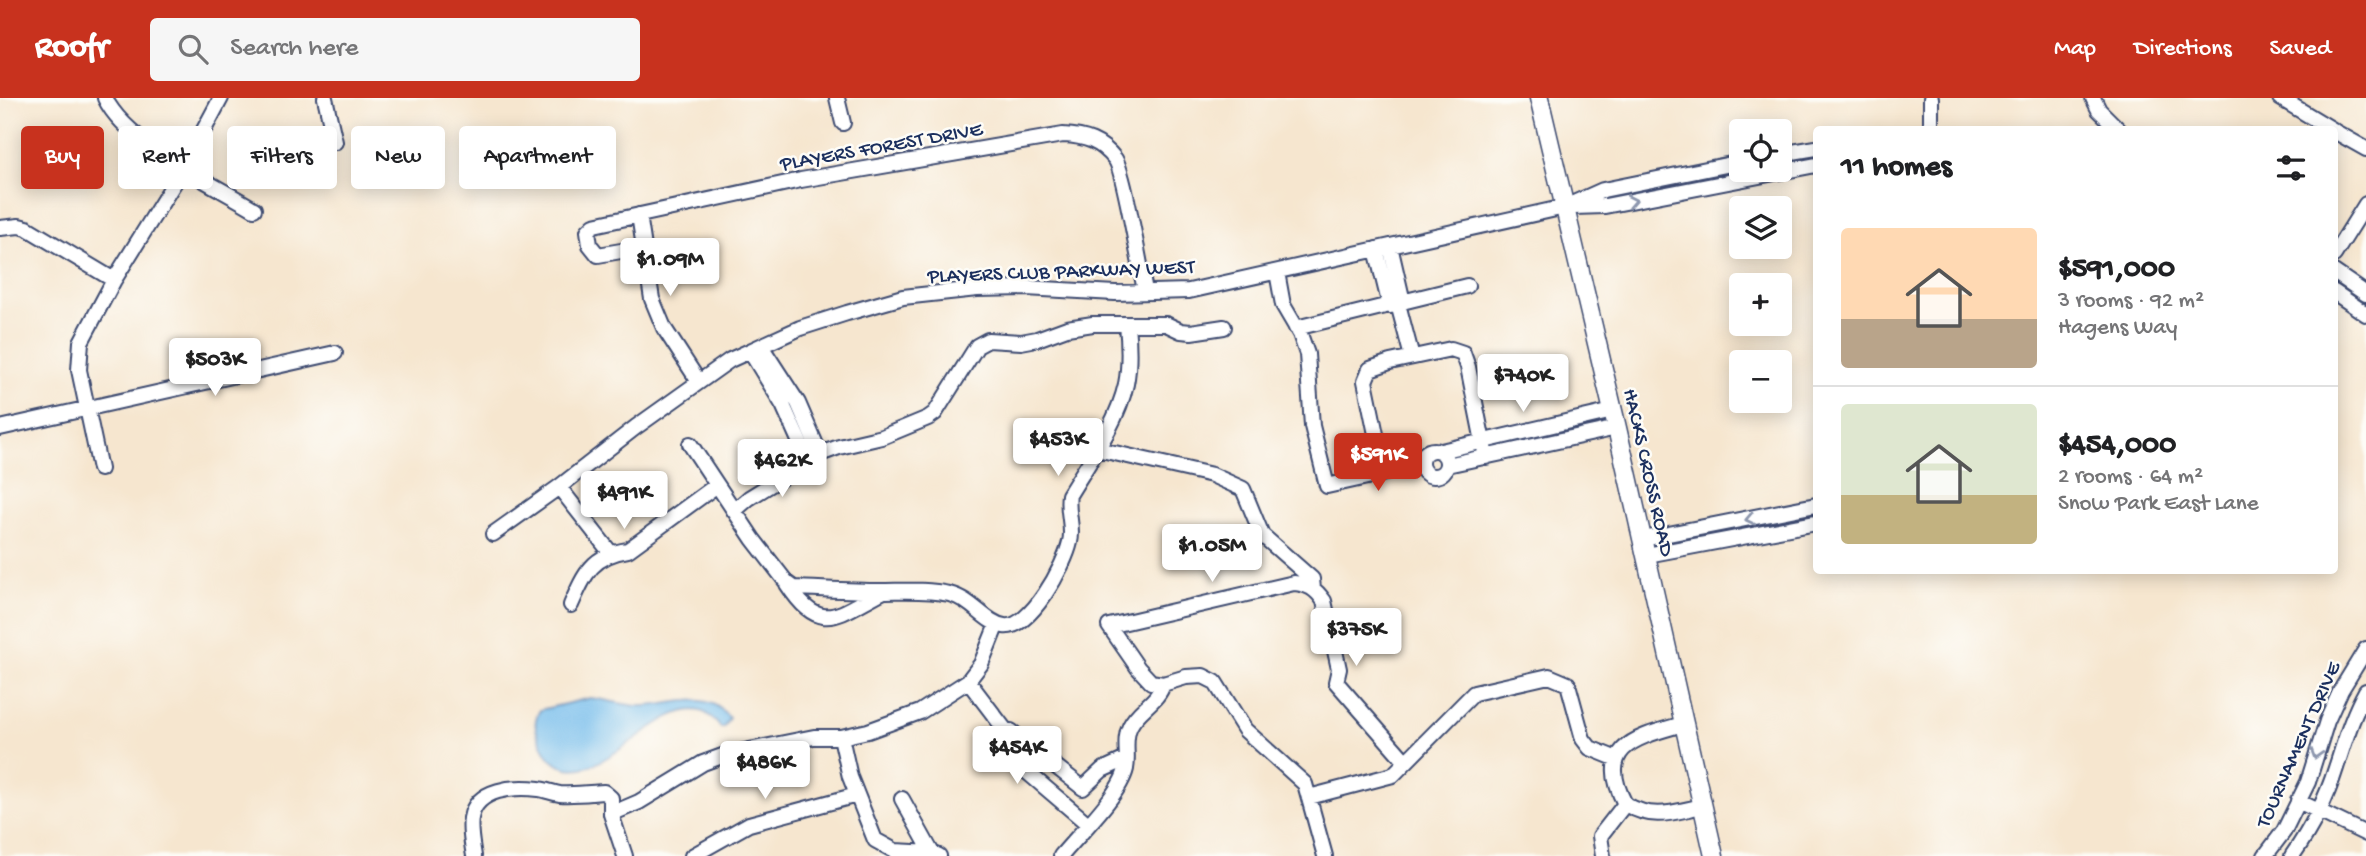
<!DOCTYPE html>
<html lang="en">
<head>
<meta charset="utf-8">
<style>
	:root { --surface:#fff; --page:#f6f6f6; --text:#202124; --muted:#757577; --line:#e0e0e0; --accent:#c8321e }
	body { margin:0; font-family:"Gochi Hand",sans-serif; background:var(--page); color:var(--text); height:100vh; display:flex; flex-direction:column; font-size:26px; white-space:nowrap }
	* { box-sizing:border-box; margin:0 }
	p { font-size:23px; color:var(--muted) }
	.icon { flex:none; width:38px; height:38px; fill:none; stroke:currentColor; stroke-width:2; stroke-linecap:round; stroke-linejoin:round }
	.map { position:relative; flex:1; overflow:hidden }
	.sheet { position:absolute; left:1813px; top:28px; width:525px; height:448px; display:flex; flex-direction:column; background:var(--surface); border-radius:7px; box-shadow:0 4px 18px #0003 }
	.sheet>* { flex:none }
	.hud { position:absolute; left:21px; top:28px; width:665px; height:63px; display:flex; gap:14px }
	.controls { position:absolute; left:1729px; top:21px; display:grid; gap:14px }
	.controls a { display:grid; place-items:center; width:63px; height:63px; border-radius:7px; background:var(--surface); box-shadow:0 4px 18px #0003; font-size:35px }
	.price { position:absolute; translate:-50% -60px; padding:0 16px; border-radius:7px; background:#fff; color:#222; font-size:23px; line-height:46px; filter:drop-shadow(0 2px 4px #0008) }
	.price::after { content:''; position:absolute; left:50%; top:42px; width:21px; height:16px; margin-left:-10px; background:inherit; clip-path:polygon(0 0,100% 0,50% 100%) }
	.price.selected { background:var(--accent); color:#fff }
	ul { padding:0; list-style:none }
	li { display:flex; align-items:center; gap:21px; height:175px; padding:0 28px }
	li+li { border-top:2px solid var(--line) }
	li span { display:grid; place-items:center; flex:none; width:196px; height:140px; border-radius:7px; color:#555 }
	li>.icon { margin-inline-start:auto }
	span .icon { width:84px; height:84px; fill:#fffc; stroke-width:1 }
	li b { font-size:30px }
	h2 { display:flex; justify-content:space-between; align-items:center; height:84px; padding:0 28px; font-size:30px }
	.tag { padding:0 24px; border-radius:7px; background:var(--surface); box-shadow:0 4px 18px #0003; font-size:24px; line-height:63px }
	.tag.selected { background:var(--accent); color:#fff }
	header { display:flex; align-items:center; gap:42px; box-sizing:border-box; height:98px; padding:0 35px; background:var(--accent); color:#fff }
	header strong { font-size:33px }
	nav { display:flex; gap:38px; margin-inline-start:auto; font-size:24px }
	.search { width:490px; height:63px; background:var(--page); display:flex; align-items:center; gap:18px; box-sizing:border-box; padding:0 24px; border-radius:7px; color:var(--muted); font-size:26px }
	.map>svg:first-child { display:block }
</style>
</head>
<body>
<header>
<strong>Roofr</strong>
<div class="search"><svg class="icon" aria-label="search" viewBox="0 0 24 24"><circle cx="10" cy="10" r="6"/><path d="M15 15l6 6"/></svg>Search here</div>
<nav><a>Map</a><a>Directions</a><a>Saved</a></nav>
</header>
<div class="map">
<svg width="2366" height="758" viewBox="0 0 2366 758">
	<rect width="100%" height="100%" fill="#fdfcf7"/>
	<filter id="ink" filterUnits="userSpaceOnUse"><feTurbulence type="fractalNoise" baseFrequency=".0143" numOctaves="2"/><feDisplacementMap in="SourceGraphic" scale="14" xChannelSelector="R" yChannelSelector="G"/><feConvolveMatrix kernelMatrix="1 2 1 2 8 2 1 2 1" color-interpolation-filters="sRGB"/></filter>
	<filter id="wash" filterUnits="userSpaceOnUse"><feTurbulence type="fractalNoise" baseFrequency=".00686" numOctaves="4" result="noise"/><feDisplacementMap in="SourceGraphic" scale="28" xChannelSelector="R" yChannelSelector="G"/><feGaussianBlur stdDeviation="1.57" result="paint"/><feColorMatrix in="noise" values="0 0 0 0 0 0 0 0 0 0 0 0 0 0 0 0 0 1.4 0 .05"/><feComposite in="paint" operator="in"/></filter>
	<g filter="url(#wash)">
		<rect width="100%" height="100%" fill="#f6e6cf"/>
		<path fill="#72bbeb" stroke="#4675a4" stroke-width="2" d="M590,600C606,601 623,608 640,608C669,610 707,588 729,620L724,629L721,630C715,623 709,615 700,613C656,602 592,702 551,661C546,656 543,648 540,642C535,631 533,623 540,612Z"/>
	</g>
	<g filter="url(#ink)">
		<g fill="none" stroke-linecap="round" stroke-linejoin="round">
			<defs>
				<path id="minor" d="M105,0C125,44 211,85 254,111
					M325,0L335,44
					M837,0L843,25
					M2093,0L2099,12L2119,32
					M2280,0L2333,32
					M1931,32V0
					M2334,33L2366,51
					M1780,56L1816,50
					M1573,109L1605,108L1816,67
					M639,117L652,201L664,230L699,284
					M0,130L19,128L27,130L114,182
					M1390,148L1403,204
					M644,149L598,157L590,147L588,133L594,127L801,82L1063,37C1085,38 1101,43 1115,61C1123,70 1141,173 1145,193
					M1376,151L1390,208
					M2334,157L2366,106
					M1277,174L1283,207L1300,236L1307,256L1312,328L1327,388L1421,367
					M2334,174L2366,196
					M2334,194L2366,216
					M1398,206L1412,259
					M1296,230L1467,188
					M761,248L798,305L820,356
					M750,253L783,307L808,363
					M0,330L335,255
					M690,346L753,441L787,485L794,490C823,491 851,493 880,493C903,493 926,491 949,496C972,501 985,525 1004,528C1030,532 1065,467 1070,444C1074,428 1066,413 1069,397C1090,362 1117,326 1126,286C1130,266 1129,246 1127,226
					M1097,351L1212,377L1243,391L1262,437L1312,481L1313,491
					M1421 365a13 13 0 1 1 26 0a13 13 0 1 1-26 0Z
					M1441,353L1613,313
					M1447,367L1617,330
					M100,371L79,272L81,244L114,182L184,69L221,0
					M1384,375L1365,283L1370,271L1390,264L1451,251L1463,255L1468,269L1486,359
					M559,389L610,454
					M734,413L749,400L820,356L839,349L882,339L928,320L935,315L977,248L988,242L1021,244L1037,241L1067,230L1093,226H1166L1181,233L1191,234L1224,229
					M493,436L559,389L636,329L730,262L800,230L847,215L903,199L977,191L1026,190L1115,195L1189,193L1565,109L1603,92L1741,64
					M1643,441L1816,407
					M1647,457L1816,425
					M787,486C821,538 837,517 882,494
					M571,507C584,477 592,457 628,452L717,387
					M968,583L1006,633
					M1683,626C1639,639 1594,647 1625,706C1654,723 1673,714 1703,708
					M1006,633H1011L1083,690L1102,672L1126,661
					M1006,633L999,650L1088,726
					M841,639L850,679L875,742L895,753L932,755L939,758
					M1309,699L1393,677L1474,595L1549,578L1568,586L1583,641L1590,650L1617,661
					M902,701L932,755
					M2298,703L2366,736
					M611,716L639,704L703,665L725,657L814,639H841L868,633L920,614L968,583L981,566L997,526
					M474,758C472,745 469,733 471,720C476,690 515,688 539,691C546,692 553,695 560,696C574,697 590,695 604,694L611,700V716L625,758
					M692,758L749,726L857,697
					M1061,758C1078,737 1120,697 1126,671C1129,657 1123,642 1130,628C1138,611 1158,604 1163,586
					M1325,758L1305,686L1245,632L1215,584L1203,578L1186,579L1163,586L1151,584L1138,570L1109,528L1294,485C1308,486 1316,491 1324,503L1339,571L1336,584L1406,664
					M1603,758L1600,738L1625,706
					M2265,758L2284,733L2308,684L2327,623L2341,592L2366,551
					M2292,758C2311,731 2326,702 2336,670C2345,643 2352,618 2366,593"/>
				<path id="major" d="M1539,0L1617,330L1714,758"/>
			</defs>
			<use href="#minor" stroke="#3c4a6f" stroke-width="18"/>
			<use href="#major" stroke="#3c4a6f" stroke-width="21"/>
			<use href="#minor" stroke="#fff" stroke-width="14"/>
			<use href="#major" stroke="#fff" stroke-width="18"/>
		</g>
		<defs><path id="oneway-chevron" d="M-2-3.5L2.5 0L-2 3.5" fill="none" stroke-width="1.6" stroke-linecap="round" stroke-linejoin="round" transform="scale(1.75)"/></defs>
		<g stroke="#8d97ae">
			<use href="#oneway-chevron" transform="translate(1632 103) rotate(-11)"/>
			<use href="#oneway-chevron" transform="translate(1750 421) rotate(168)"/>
			<use href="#oneway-chevron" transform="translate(2316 656) rotate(107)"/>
		</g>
	</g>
	<g text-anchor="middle" stroke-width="5" stroke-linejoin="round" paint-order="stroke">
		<g font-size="21" fill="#1b2f5e" stroke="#fdfcf7">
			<text transform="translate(881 47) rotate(-10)" y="7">PLAYERS FOREST DRIVE</text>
			<text transform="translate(1061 172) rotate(-2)" y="7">PLAYERS CLUB PARKWAY WEST</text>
			<text transform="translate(1650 374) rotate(77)" y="7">HACKS CROSS ROAD</text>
			<text transform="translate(2297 646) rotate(-66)" y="7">TOURNAMENT DRIVE</text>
		</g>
	</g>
</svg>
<div class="controls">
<a><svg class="icon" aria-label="locate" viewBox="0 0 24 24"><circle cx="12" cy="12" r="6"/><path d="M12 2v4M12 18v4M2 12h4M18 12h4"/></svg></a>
<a><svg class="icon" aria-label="layers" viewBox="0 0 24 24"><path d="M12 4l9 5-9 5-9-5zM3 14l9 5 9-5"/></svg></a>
<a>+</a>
<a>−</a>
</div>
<b class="price" style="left:670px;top:200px">$1.09M</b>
<b class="price" style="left:215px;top:300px">$503K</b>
<b class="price" style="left:1523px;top:316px">$740K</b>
<b class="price" style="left:1058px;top:380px">$453K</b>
<b class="price selected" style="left:1378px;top:395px">$591K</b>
<b class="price" style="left:782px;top:401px">$462K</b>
<b class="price" style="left:624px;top:433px">$491K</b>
<b class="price" style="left:1212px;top:486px">$1.05M</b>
<b class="price" style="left:1356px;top:570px">$375K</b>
<b class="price" style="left:1017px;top:688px">$454K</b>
<b class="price" style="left:765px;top:703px">$486K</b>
<div class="hud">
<a class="tag selected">Buy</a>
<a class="tag">Rent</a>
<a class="tag">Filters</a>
<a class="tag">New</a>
<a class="tag">Apartment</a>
</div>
<section class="sheet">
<h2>11 homes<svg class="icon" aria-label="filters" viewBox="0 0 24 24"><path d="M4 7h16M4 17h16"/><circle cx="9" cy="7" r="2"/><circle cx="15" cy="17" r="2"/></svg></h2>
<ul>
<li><span style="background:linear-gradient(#ffd9b3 65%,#b9a48a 0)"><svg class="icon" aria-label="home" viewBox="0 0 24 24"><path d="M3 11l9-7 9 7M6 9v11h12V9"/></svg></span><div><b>$591,000</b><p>3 rooms · 92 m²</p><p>Hagens Way</p></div></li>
<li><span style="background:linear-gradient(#dfe7d0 65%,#c2b280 0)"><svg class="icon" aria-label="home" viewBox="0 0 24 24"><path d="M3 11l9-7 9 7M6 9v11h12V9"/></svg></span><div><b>$454,000</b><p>2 rooms · 64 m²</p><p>Snow Park East Lane</p></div></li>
</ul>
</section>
</div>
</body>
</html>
